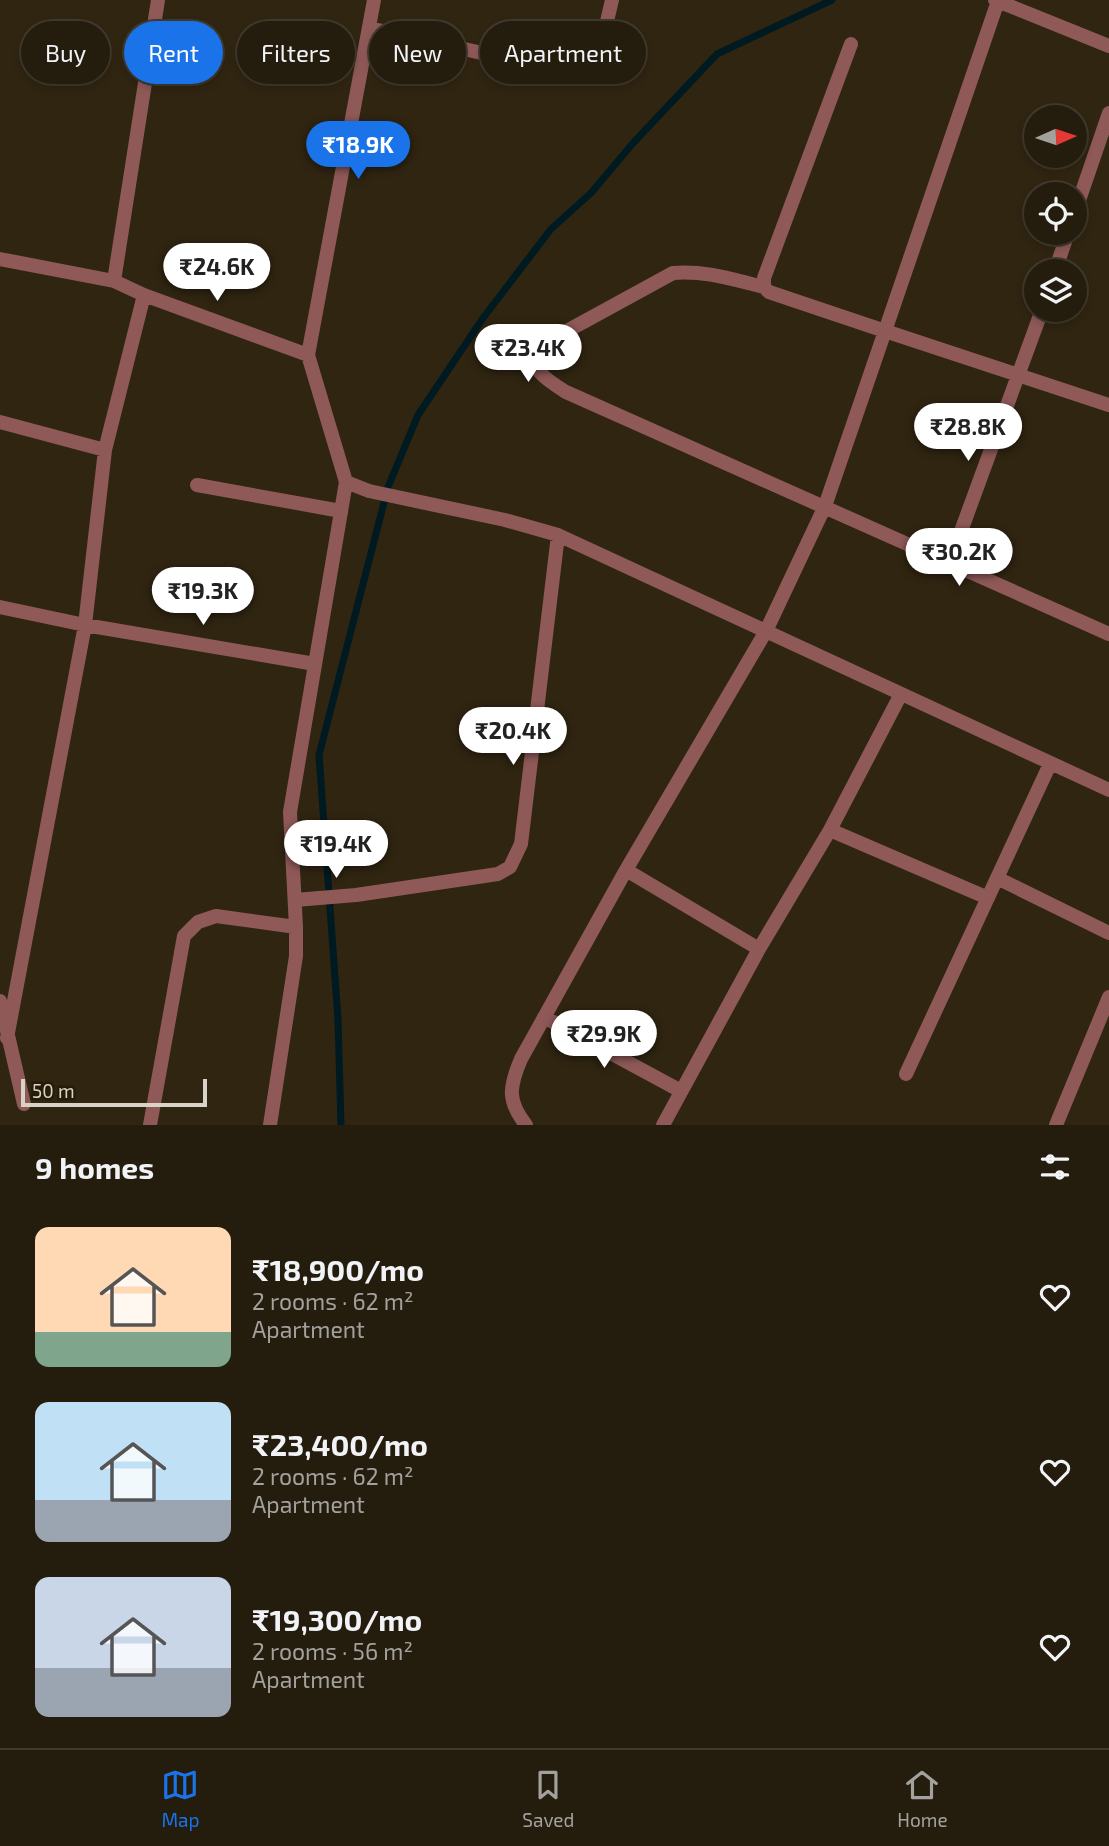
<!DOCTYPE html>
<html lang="en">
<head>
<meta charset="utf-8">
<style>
	:root { --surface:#241c0d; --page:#2c2516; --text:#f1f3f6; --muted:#a3a19d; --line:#413a2e; --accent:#1a73e8 }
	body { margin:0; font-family:"Exo 2",sans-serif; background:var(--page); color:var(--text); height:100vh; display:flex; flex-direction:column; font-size:26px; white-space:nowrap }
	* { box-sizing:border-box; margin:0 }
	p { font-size:23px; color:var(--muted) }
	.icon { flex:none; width:38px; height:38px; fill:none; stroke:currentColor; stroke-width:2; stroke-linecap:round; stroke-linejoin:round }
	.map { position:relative; height:1125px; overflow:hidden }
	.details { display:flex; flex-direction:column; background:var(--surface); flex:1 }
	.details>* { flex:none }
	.banner { position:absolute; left:21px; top:21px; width:700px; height:63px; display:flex; gap:14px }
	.needle { width:46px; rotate:87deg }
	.fabs { position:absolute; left:1024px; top:105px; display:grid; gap:14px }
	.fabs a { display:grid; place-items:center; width:63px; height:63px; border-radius:50%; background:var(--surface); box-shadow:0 4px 10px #0003,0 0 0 2px var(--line); font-size:35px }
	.scale { position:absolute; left:21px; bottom:18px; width:186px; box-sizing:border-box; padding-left:7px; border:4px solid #d9d2c6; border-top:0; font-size:19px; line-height:24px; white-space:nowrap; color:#d9d2c6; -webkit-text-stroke:5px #261b07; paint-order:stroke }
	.price { position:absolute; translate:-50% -60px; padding:0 16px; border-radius:24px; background:#fff; color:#222; font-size:23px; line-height:46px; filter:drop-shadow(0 2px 4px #0008) }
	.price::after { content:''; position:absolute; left:50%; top:42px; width:21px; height:16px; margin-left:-10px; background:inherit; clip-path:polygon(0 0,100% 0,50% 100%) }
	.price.on { background:var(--accent); color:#fff }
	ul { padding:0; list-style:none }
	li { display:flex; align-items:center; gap:21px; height:175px; padding:0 35px }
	li span { display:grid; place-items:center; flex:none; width:196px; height:140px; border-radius:14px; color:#555 }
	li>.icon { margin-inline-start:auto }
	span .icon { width:84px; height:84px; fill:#fffc; stroke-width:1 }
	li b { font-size:30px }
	h2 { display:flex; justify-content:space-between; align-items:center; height:84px; padding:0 35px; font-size:30px }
	.chip { padding:0 24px; border-radius:32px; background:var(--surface); box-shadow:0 4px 10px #0003,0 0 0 2px var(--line); font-size:24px; line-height:63px }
	.chip.on { background:var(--accent); color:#fff }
	.dock { display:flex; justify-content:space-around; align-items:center; height:98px; border-top:2px solid var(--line); background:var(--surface); font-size:19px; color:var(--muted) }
	.dock a { display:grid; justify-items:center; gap:4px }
	.dock .on { color:var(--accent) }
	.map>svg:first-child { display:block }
</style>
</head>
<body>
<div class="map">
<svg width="1109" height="1125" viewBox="0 0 1109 1125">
	<rect width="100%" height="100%" fill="#302511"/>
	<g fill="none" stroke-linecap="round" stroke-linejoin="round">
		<path stroke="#001a21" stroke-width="7" d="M341,1125L338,1019L319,755L388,487L418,415L483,318L551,229L591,193L634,142L717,54L832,0"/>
		<path stroke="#8f5958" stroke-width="14" d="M197,485L341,511"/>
		<path stroke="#8f5958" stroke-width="14" d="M374,0L308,355L346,482L369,491L505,520L558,535L1109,790
			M995,0L1109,46
			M369,28L518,61L564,59L588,51L604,34L612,0
			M851,44L764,278V287L769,292L885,331L998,1
			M1074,215L1109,113
			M0,259L114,281L158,0
			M1055,271L1068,233
			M114,281L144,295L308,355
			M764,287C734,280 705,270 673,273L534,349C527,369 552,383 566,392L1109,634
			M0,422L105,450
			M949,564L1042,310
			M0,607L85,625L315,664
			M830,830L988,898
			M626,870L759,949
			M997,878L1109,933
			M295,900L356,895L498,874L510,867L521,844L558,535
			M0,1001L24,1104
			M544,1017L681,1091
			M7,1038L85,625L105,450L144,295
			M906,1074L1050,764
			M150,1125L184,936L198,922L216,916L296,927
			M270,1125L296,956V927L290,812L346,482
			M526,1125C507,1101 509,1087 521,1059L626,870L766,631L825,506L885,331L1109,405
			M663,1125L759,949L830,830L901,694
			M1056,1125L1109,997"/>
	</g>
</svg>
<div class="fabs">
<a><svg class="needle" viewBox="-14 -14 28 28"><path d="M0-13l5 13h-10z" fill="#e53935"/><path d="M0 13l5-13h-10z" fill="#a3a19d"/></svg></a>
<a><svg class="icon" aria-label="locate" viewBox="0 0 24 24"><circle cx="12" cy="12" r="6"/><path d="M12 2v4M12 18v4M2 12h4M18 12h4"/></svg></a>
<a><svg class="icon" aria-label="layers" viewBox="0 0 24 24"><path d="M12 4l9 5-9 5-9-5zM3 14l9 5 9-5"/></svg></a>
</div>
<div class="scale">50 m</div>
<b class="price on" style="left:358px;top:181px">₹18.9K</b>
<b class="price" style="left:217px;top:303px">₹24.6K</b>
<b class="price" style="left:528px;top:384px">₹23.4K</b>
<b class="price" style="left:968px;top:463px">₹28.8K</b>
<b class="price" style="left:959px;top:588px">₹30.2K</b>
<b class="price" style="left:203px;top:627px">₹19.3K</b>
<b class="price" style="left:513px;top:767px">₹20.4K</b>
<b class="price" style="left:336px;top:880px">₹19.4K</b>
<b class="price" style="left:604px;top:1070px">₹29.9K</b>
<div class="banner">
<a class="chip">Buy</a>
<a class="chip on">Rent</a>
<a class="chip">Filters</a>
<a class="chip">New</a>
<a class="chip">Apartment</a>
</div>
</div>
<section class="details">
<h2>9 homes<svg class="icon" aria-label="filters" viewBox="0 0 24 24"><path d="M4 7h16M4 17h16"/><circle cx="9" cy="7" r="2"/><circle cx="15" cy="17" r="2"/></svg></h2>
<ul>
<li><span style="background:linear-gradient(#ffd9b3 75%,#7fa58c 0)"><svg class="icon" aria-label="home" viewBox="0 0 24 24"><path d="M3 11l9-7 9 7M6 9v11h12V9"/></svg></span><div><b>₹18,900/mo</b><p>2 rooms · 62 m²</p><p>Apartment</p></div><svg class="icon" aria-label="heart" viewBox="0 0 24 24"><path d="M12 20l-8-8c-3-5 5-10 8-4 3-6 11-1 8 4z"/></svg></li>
<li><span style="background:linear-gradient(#bfe0f5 70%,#9aa5b1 0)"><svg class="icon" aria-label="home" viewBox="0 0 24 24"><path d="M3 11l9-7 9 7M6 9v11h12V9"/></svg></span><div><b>₹23,400/mo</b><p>2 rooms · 62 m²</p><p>Apartment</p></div><svg class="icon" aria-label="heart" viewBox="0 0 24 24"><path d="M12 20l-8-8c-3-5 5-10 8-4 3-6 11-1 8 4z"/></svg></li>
<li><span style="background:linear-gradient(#c9d6e8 65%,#9aa5b1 0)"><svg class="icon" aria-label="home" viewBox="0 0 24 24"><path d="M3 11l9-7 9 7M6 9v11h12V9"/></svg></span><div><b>₹19,300/mo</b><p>2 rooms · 56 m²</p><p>Apartment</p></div><svg class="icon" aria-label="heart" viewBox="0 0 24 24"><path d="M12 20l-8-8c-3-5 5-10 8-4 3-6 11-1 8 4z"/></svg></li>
</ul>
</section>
<nav class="dock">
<a class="on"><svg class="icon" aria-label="map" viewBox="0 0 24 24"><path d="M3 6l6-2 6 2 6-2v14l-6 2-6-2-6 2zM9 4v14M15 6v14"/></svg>Map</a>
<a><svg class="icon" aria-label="saved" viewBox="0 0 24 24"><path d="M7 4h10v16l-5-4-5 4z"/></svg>Saved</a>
<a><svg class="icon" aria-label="home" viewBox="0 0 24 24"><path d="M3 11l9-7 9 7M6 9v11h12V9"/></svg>Home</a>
</nav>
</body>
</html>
